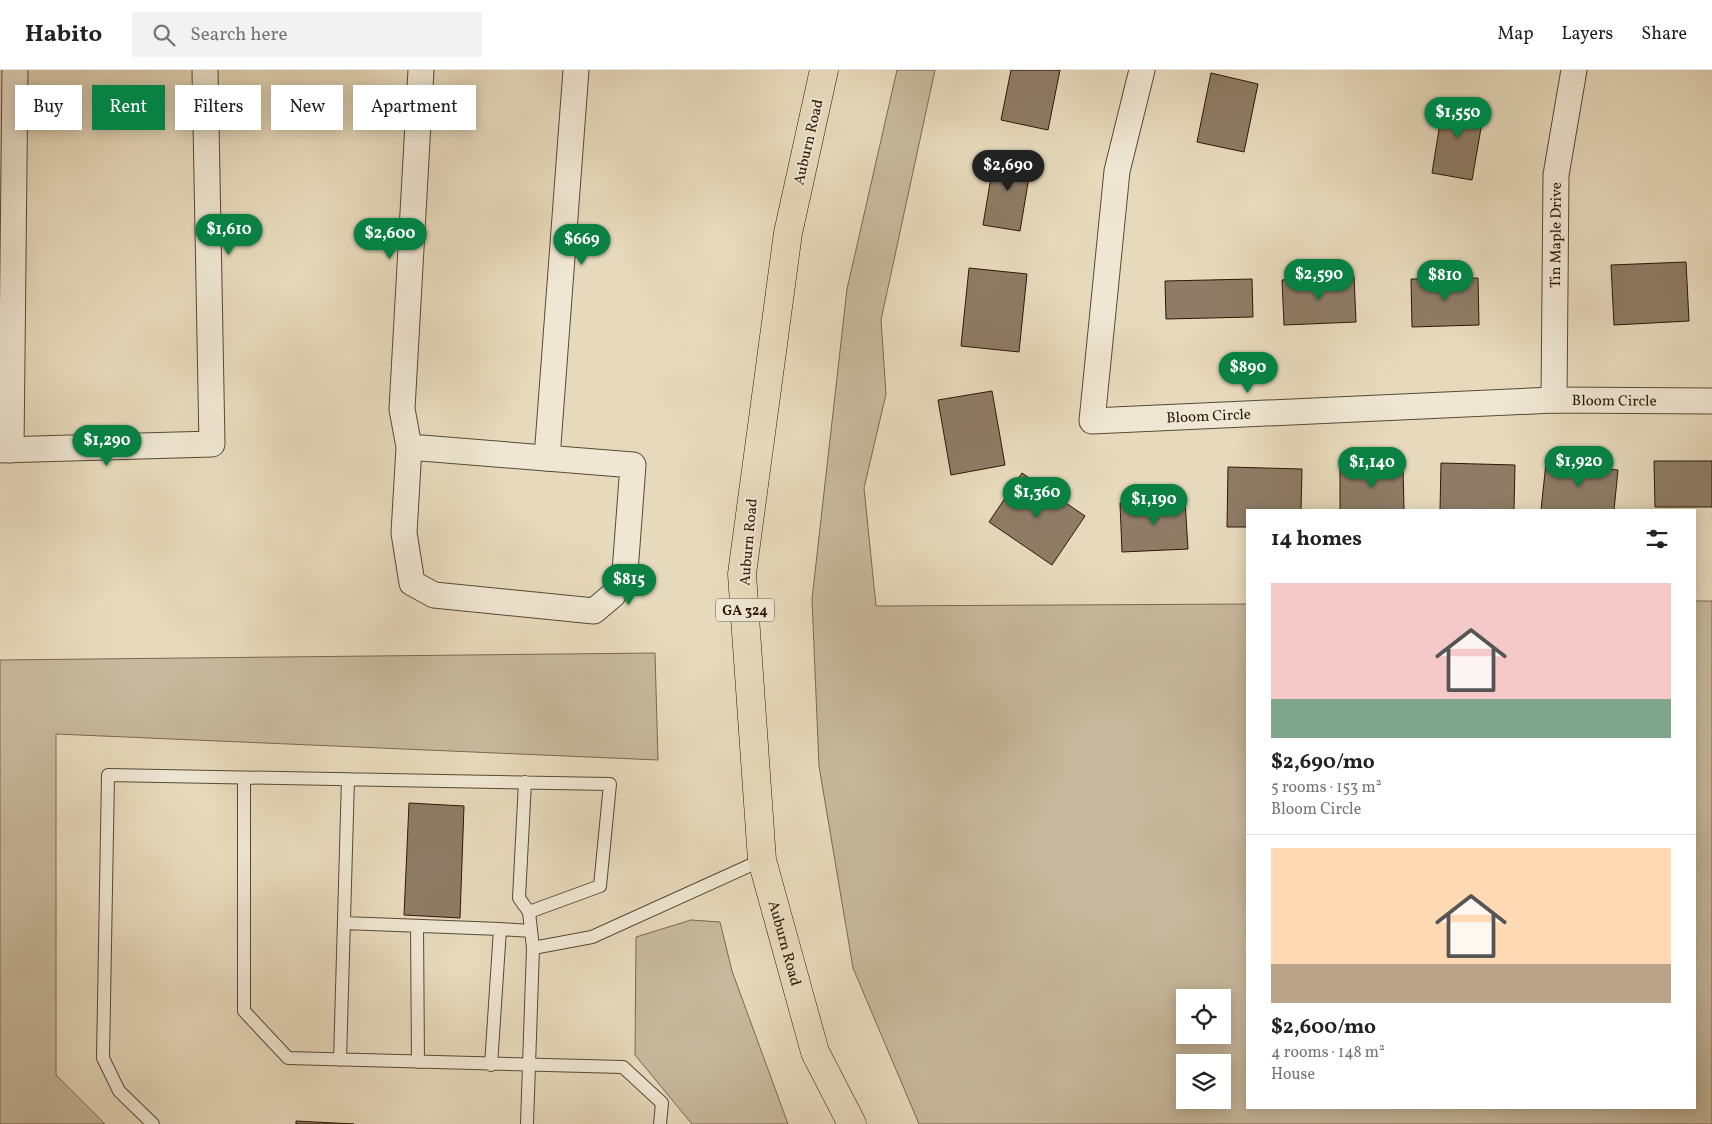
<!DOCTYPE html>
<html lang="en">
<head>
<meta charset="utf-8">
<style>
	:root { --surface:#fff; --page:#f2f2f2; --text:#222; --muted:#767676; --line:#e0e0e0; --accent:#0b8043 }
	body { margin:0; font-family:Vollkorn,serif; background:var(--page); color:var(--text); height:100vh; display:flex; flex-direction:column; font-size:19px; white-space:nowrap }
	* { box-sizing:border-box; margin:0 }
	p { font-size:16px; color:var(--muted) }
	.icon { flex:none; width:28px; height:28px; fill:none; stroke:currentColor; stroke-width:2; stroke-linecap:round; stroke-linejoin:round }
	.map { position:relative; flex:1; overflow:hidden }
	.side { position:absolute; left:1246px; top:439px; width:450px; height:600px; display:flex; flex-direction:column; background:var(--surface); border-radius:0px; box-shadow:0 2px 12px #0003 }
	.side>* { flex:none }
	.guide { position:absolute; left:15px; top:15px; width:475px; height:45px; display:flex; gap:10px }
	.fabs { position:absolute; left:1176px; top:919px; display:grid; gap:10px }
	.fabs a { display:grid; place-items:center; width:55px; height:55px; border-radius:0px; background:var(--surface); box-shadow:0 2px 12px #0003; font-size:25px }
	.price { position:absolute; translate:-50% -42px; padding:0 11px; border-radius:18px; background:var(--accent); color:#fff; font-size:16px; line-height:32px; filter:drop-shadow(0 1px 2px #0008) }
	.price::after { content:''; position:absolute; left:50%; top:30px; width:15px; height:11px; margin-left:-8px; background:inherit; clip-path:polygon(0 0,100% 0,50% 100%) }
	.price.active { background:#222; color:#fff }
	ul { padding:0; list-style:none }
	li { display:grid; align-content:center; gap:10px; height:265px; padding:0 25px }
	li+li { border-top:1px solid var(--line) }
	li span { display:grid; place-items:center; height:155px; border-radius:0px; color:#555 }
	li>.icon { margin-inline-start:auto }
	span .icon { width:90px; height:90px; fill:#fffc; stroke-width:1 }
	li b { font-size:21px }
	h2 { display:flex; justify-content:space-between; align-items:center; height:60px; padding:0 25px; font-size:21px }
	.chip { padding:0 18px; border-radius:0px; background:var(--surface); box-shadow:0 2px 12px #0003; font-size:18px; line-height:45px }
	.chip.active { background:var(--accent); color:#fff }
	header { display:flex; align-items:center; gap:30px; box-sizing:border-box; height:70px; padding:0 25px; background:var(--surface); border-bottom:1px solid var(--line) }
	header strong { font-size:24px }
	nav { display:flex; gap:28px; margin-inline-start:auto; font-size:18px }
	.search { width:350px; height:45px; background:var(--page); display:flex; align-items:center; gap:12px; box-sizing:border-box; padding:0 18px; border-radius:0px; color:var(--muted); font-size:19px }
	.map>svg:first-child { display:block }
</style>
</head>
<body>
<header>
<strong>Habito</strong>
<div class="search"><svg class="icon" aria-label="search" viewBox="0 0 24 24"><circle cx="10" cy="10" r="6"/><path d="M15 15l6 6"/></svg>Search here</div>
<nav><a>Map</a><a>Layers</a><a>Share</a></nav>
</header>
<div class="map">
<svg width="1712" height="1054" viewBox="0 0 1712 1054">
	<rect width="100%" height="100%" fill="#e7dabc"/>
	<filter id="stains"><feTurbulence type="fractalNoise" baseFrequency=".004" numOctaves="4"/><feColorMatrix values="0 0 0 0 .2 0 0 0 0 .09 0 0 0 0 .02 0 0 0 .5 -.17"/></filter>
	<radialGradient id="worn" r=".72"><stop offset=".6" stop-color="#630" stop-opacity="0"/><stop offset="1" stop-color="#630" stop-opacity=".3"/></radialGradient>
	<path fill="#c7b99d" stroke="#7a6852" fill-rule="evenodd" d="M897,0H935L881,250L886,324L864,418L876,536L1247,534L1248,1038H1695V531H1712V1054H919L853,898L819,696L812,529L847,219ZM1185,928H1222V965H1185ZM1222,992V1030H1185V992Z
		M655,583L658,690L56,664V1005L105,1054H0V590Z
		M691,850L720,852L732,901L788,1054H692L635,985L636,867Z"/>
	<path fill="#8e7c66" stroke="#2d1608" d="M1011,0H1060L1048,60L1001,50Z
		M1211,3L1258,14L1244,82L1197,72Z
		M1444,28L1485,35L1472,110L1432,103Z
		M995,83L1032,89L1020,161L983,155Z
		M1686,192L1689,251L1614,255L1611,195Z
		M969,198L1027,204L1019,282L961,276Z
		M1354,206L1356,252L1284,255L1282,210Z
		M1478,208L1479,255L1412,257L1411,209Z
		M1252,209L1253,247L1166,249L1165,211Z
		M992,321L1005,395L951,405L938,330Z
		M1654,391H1712V437H1655Z
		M1441,393L1515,395L1514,440H1440Z
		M1546,393L1618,400L1614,440H1541Z
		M1228,397L1302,399L1301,440H1248V457H1227Z
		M1403,398L1404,440H1340V399Z
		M1022,403L1085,446L1052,495L989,452Z
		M1185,430L1188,479L1122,482L1120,433Z
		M409,733L464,736L460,848L404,845Z
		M296,1051L354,1054H296Z"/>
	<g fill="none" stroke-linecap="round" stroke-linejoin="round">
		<defs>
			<path id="lane" d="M244,708V941L288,988L623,997L662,1033L660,1054
				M525,712L519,828L529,842
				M344,853L500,859L491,995
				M417,856L418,992
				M500,859L531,861
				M340,990L348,709
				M153,1054L119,1021L103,988L108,705L610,714L600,816L529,842L533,878L592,867L762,790
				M527,1054L533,878"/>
			<g id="street">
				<path id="s1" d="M1142,0L1117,101L1092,351L1554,330L1712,331"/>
				<path id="s2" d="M1554,330L1556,105L1574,0"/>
				<path d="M409,377L633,395L625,502L613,525L594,541L434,525L412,513L404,463L409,377L402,339L421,0"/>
				<path d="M0,380L212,374L205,0"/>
				<path d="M11,380L15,0"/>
				<path d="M547,388L576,0"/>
			</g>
			<g id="primary">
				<path id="s3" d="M824,0L788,163L742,504L762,790L815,982L852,1054"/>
			</g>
		</defs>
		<use href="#lane" stroke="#5c4735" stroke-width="14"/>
		<use href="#street" stroke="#5c4735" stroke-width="27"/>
		<use href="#primary" stroke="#2d1608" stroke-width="29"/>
		<use href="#lane" stroke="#efe7d3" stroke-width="12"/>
		<use href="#street" stroke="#efe7d3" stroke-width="25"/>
		<use href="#primary" stroke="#e7dabc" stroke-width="28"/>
	</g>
	<g text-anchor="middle" stroke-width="4" stroke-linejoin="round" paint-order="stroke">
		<rect fill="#efe7d3" stroke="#675545" stroke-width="1" x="716" y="528.5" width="58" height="23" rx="4"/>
		<g font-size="14" font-weight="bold" fill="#2d1608">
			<text x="745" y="545">GA 324</text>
		</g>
		<g font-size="15" fill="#2d1608" stroke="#efe7d3">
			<text transform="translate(808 72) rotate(-77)" y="5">Auburn Road</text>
			<text dy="5" stroke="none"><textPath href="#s2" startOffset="165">Tin Maple Drive</textPath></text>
			<text dy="5" stroke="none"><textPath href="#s1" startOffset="878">Bloom Circle</textPath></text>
			<text dy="5" stroke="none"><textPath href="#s1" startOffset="472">Bloom Circle</textPath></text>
			<text transform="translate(748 472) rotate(-85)" y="5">Auburn Road</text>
			<text dy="5" stroke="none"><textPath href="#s3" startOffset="884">Auburn Road</textPath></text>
		</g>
	</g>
	<rect width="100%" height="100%" filter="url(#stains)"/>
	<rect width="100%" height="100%" fill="url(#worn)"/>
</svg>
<div class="fabs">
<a><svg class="icon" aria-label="locate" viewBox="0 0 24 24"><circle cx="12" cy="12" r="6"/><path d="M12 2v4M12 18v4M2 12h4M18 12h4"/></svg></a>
<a><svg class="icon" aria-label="layers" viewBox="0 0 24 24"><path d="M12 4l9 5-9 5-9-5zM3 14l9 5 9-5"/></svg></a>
</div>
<b class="price" style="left:1458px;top:69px">$1,550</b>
<b class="price active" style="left:1008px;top:122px">$2,690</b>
<b class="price" style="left:229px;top:186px">$1,610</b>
<b class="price" style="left:390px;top:190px">$2,600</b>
<b class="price" style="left:582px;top:196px">$669</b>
<b class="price" style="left:1319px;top:231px">$2,590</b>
<b class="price" style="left:1445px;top:232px">$810</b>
<b class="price" style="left:1248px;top:324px">$890</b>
<b class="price" style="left:107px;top:397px">$1,290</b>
<b class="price" style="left:1579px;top:418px">$1,920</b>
<b class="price" style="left:1372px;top:419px">$1,140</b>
<b class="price" style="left:1037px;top:449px">$1,360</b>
<b class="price" style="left:1154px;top:456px">$1,190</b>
<b class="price" style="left:629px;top:536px">$815</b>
<div class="guide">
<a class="chip">Buy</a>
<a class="chip active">Rent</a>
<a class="chip">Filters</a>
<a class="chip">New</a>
<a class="chip">Apartment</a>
</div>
<section class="side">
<h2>14 homes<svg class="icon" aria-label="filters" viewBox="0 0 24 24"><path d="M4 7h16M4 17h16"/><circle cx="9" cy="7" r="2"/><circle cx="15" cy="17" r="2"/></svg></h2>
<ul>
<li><span style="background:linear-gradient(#f6c9c9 75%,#7fa58c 0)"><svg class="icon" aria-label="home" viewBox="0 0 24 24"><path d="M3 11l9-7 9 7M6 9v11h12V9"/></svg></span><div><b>$2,690/mo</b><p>5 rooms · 153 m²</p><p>Bloom Circle</p></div></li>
<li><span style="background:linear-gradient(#ffd9b3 75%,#b9a48a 0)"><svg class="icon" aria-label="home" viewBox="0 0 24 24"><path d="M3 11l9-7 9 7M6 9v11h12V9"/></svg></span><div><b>$2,600/mo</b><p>4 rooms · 148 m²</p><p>House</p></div></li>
</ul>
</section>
</div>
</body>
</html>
